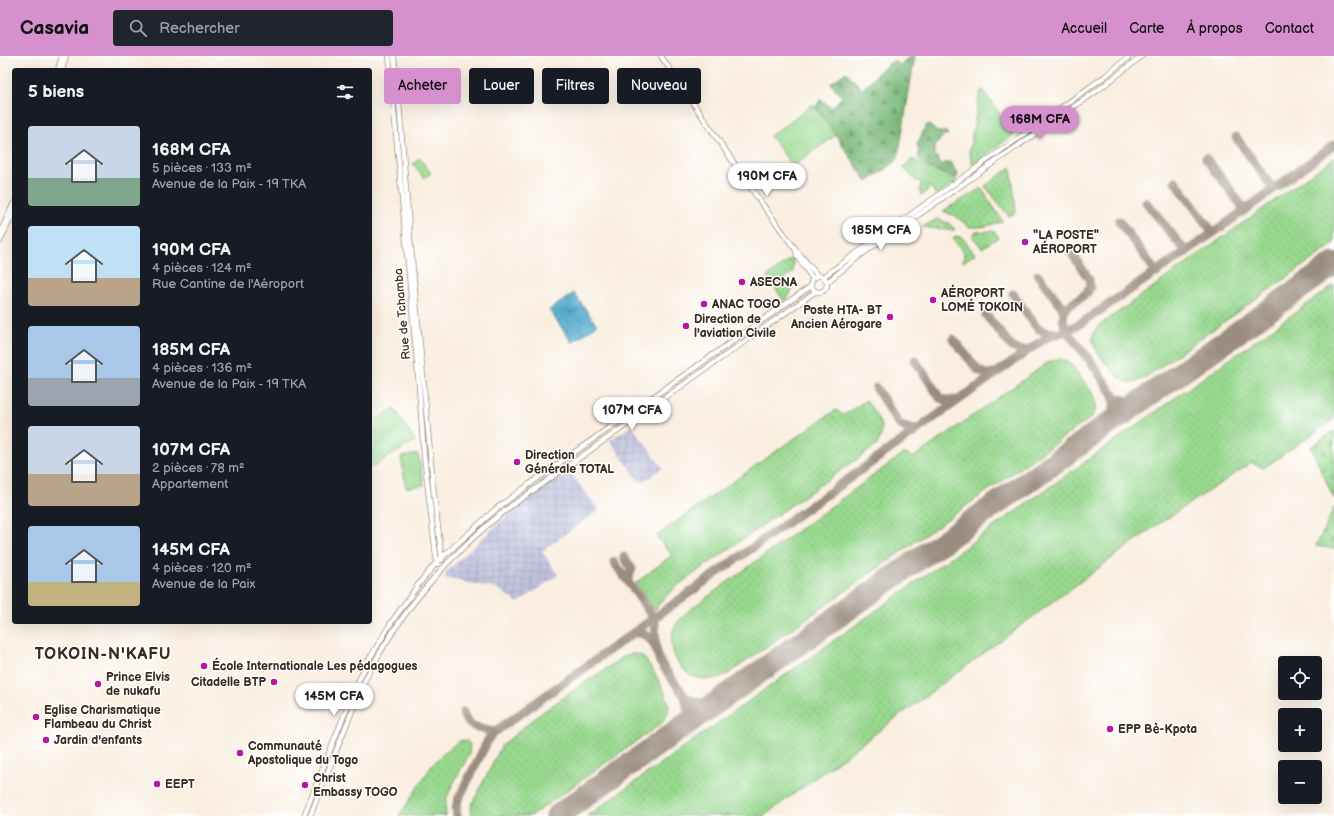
<!DOCTYPE html>
<html lang="fr">
<head>
<meta charset="utf-8">
<style>
	:root { --surface:#171b24; --page:#20242c; --text:#f1f3f6; --muted:#9ea1a6; --accent:#d690ce }
	body { margin:0; font-family:"Balsamiq Sans",sans-serif; background:var(--page); color:var(--text); height:100vh; display:flex; flex-direction:column; font-size:15px; white-space:nowrap }
	* { box-sizing:border-box; margin:0 }
	p { font-size:13px; color:var(--muted) }
	.icon { flex:none; width:22px; height:22px; fill:none; stroke:currentColor; stroke-width:2; stroke-linecap:round; stroke-linejoin:round }
	.map { position:relative; flex:1; overflow:hidden }
	.sheet { position:absolute; left:12px; top:12px; width:360px; height:556px; display:flex; flex-direction:column; background:var(--surface); border-radius:4px; box-shadow:0 4px 16px #0002 }
	.sheet>* { flex:none }
	.hud { position:absolute; left:384px; top:12px; width:380px; height:36px; display:flex; gap:8px }
	.fabs { position:absolute; left:1278px; top:600px; display:grid; gap:8px }
	.fabs a { display:grid; place-items:center; width:44px; height:44px; border-radius:4px; background:var(--surface); box-shadow:0 4px 16px #0002; font-size:20px }
	.price { position:absolute; translate:-50% -34px; padding:0 9px; border-radius:14px; background:#fff; color:#222; font-size:13px; line-height:26px; filter:drop-shadow(0 1px 2px #0008) }
	.price::after { content:''; position:absolute; left:50%; top:24px; width:12px; height:9px; margin-left:-6px; background:inherit; clip-path:polygon(0 0,100% 0,50% 100%) }
	.price.current { background:var(--accent); color:#111 }
	ul { padding:0; list-style:none }
	li { display:flex; align-items:center; gap:12px; height:100px; padding:0 16px }
	li span { display:grid; place-items:center; flex:none; width:112px; height:80px; border-radius:4px; color:#555 }
	li>.icon { margin-inline-start:auto }
	span .icon { width:48px; height:48px; fill:#fffc; stroke-width:1 }
	li b { font-size:17px }
	h2 { display:flex; justify-content:space-between; align-items:center; height:48px; padding:0 16px; font-size:17px }
	.pill { padding:0 14px; border-radius:4px; background:var(--surface); box-shadow:0 4px 16px #0002; font-size:14px; line-height:36px }
	.pill.current { background:var(--accent); color:#111 }
	header { display:flex; align-items:center; gap:24px; box-sizing:border-box; height:56px; padding:0 20px; background:var(--accent); color:#111 }
	header strong { font-size:19px }
	nav { display:flex; gap:22px; margin-inline-start:auto; font-size:14px }
	.search { width:280px; height:36px; background:var(--page); display:flex; align-items:center; gap:10px; box-sizing:border-box; padding:0 14px; border-radius:4px; color:var(--muted); font-size:15px }
	.map>svg:first-child { display:block }
</style>
</head>
<body>
<header>
<strong>Casavia</strong>
<div class="search"><svg class="icon" aria-label="search" viewBox="0 0 24 24"><circle cx="10" cy="10" r="6"/><path d="M15 15l6 6"/></svg>Rechercher</div>
<nav><a>Accueil</a><a>Carte</a><a>À propos</a><a>Contact</a></nav>
</header>
<div class="map">
<svg width="1334" height="760" viewBox="0 0 1334 760">
	<defs>
		<pattern id="industrial-grid" width="8" height="8" patternUnits="userSpaceOnUse"><rect width="8" height="8" fill="#c0c2dd"/><path d="M0 4h8M4 0v8" fill="none" stroke="#a6a7bd"/></pattern>
		<pattern id="grass-dots" width="8" height="8" patternUnits="userSpaceOnUse"><rect width="8" height="8" fill="#97d88e"/><path d="M2 2h.1M6 6h.1" fill="none" stroke="#83ba7a" stroke-width="1.8" stroke-linecap="round"/></pattern>
		<pattern id="forest-firs" width="22" height="20" patternUnits="userSpaceOnUse"><rect width="22" height="20" fill="#79b879"/><path d="M5 1l3.5 6h-7zM16 11l3.5 6h-7z" fill="#649663"/></pattern>
		<pattern id="cemetery-stones" width="16" height="16" patternUnits="userSpaceOnUse"><rect width="16" height="16" fill="#97d88e"/><path d="M2 7V4a2 2 0 0 1 4 0v3zM10 15v-3a2 2 0 0 1 4 0v3z" fill="#83ba7a"/></pattern>
		<pattern id="water-waves" width="16" height="10" patternUnits="userSpaceOnUse"><rect width="16" height="10" fill="#50a9cd"/><path d="M0 5q4-4 8 0t8 0" fill="none" stroke="#448aa6"/></pattern>
	</defs>
	<rect width="100%" height="100%" fill="#fff"/>
	<filter id="ink" filterUnits="userSpaceOnUse"><feTurbulence type="fractalNoise" baseFrequency=".025" numOctaves="2"/><feDisplacementMap in="SourceGraphic" scale="8" xChannelSelector="R" yChannelSelector="G"/><feConvolveMatrix kernelMatrix="1 2 1 2 8 2 1 2 1" color-interpolation-filters="sRGB"/></filter>
	<filter id="wash" filterUnits="userSpaceOnUse"><feTurbulence type="fractalNoise" baseFrequency=".012" numOctaves="4" result="noise"/><feDisplacementMap in="SourceGraphic" scale="16" xChannelSelector="R" yChannelSelector="G"/><feGaussianBlur stdDeviation="0.9" result="paint"/><feColorMatrix in="noise" values="0 0 0 0 0 0 0 0 0 0 0 0 0 0 0 0 0 1.4 0 .05"/><feComposite in="paint" operator="in"/></filter>
	<g filter="url(#wash)">
		<rect width="100%" height="100%" fill="#f9eedf"/>
		<path fill="url(#industrial-grid)" d="M632,370L663,412L643,426L641,424L639,426L610,384Z
			M568,414L599,454L542,495L558,519L518,547L498,533L445,522V517L515,452Z"/>
		<path fill="url(#grass-dots)" stroke="#698156" d="M983,34L995,51L1013,79L973,109L969,96L980,36Z
			M1334,102V188L1143,323C1138,325 1134,327 1128,326C1118,324 1097,299 1094,289C1091,283 1093,277 1097,271Z
			M913,103L928,112H932L933,114L956,123L955,127L936,139L931,131H929C928,136 925,137 921,139L920,136L921,125H916L903,111Z
			M1011,111L1016,154C1014,158 1012,160 1008,159L985,130Z
			M981,132L1002,164V166L983,171H969L957,161L943,155Z
			M937,163L948,167L954,172V175L922,171Z
			M991,175L995,176L999,181L982,192L973,181V178L975,176Z
			M956,180L962,181L975,198L963,206L964,197L953,183Z
			M793,201V216L784,223L789,231L792,229L793,232L789,240L784,245L767,221Z
			M1334,229V363L1264,412L1251,407L1154,471L764,760H587Z
			M1060,303L1070,307L1092,336L1096,348V353L1092,361L728,618C718,622 709,625 698,622C678,617 668,593 673,575C676,567 682,561 688,555L903,398H906L913,402L1047,307L1051,305Z
			M866,344C876,360 889,371 876,390C823,427 771,463 718,501C700,514 667,534 655,554L636,527L672,499L656,480L792,384L836,354L844,359Z
			M631,598C635,598 639,598 643,601C650,607 669,641 669,651C669,657 666,662 662,667L531,760H472L471,753L472,748L502,689L540,658L565,640L626,599Z
			M461,684L467,685L470,688L469,699L454,726L447,741L445,749L446,760H399L433,708L446,695Z"/>
		<path fill="url(#forest-firs)" stroke="#5a714c" d="M910,0H915L898,102L894,107L867,126L816,50L821,43L831,52L842,41L831,27L846,16L862,33L881,14L894,4L900,9Z
			M928,68L937,76H947L948,79H944L936,89L933,100L938,101L940,108L949,106L952,108L956,116H958L957,122C945,116 925,113 918,102L919,95L917,88C922,81 922,74 928,68Z"/>
		<path fill="url(#cemetery-stones)" stroke="#698156" d="M1334,375V443L1311,391Z
			M1334,452V493L1316,490Z"/>
		<path fill="#97d88e" stroke="#698156" d="M813,48L836,79L793,110L770,80Z
			M420,102L431,117L424,122L413,108Z
			M394,352L415,385L370,412V368Z
			M418,398L424,429L406,432L401,401Z"/>
		<path fill="url(#water-waves)" stroke="#466a76" d="M574,237L597,269L572,287L549,254Z"/>
		<g fill="none" stroke-linecap="round" stroke-linejoin="round">
			<path stroke="#9a8c7e" stroke-width="9" d="M1236,81L1273,133
				M1206,102L1245,154
				M1175,125L1213,177
				M1146,146L1186,196
				M1119,165L1157,217
				M1070,195L1089,223L1090,231L1087,237L1067,251L1064,257L1063,262L1065,273L1092,307L1112,337L1118,342L1132,346L1145,342
				M1038,219L1062,251L1064,257
				M1013,238L1038,273L1046,276L1055,277
				M986,259L1012,291L1021,295L1028,294
				M953,283L978,314L986,318H996
				M915,304L940,342C946,345 951,345 958,344
				M876,332L899,368L906,372L918,373
				M1104,371C1113,361 1117,351 1112,337
				M624,501L632,513L628,521V525
				M614,506L655,564L656,592L660,606L685,641
				M634,577C644,576 651,581 655,591
				M463,656C465,672 482,673 496,675
				M673,678C687,666 691,659 685,641C699,650 711,649 726,639
				M457,760L456,753L458,744L490,680L496,675L1037,288L1048,281L1066,275L1083,266L1213,177L1334,89"/>
			<path stroke="#9a8c7e" stroke-width="23" d="M557,760L1334,208"/>
		</g>
	</g>
	<g filter="url(#ink)">
		<g fill="none" stroke-linecap="round" stroke-linejoin="round">
			<defs>
				<path id="secondary" d="M389,0L418,317L424,399L437,508
					M394,0L398,34L409,171L434,439L442,504
					M661,0L762,148L796,194L818,220
					M58,14L62,0
					M62,14L66,0
					M0,177L14,147
					M0,185L14,156
					M796,195L797,200L813,223
					M811 228a8 8 0 1 1 16 0a8 8 0 1 1-16 0Z
					M823,221L1065,49L1104,21L1130,0
					M827,226L865,196L1098,34L1142,0
					M304,760L353,637L367,607L391,567L418,529L436,507L497,452L545,417L811,230
					M310,760C322,730 334,700 346,670C353,653 359,636 367,620C402,552 451,496 511,450L815,236"/>
			</defs>
			<use href="#secondary" stroke="#9a8c7e" stroke-width="6"/>
			<use href="#secondary" stroke="#fff" stroke-width="4.5"/>
		</g>
	</g>
	<g fill="#b5179e" stroke="#fff" stroke-width="1.5">
		<circle cx="1025" cy="186" r="4"/>
		<circle cx="742" cy="226" r="4"/>
		<circle cx="933" cy="244" r="4"/>
		<circle cx="704" cy="248" r="4"/>
		<circle cx="890" cy="261" r="4"/>
		<circle cx="686" cy="270" r="4"/>
		<circle cx="517" cy="406" r="4"/>
		<circle cx="204" cy="610" r="4"/>
		<circle cx="274" cy="626" r="4"/>
		<circle cx="98" cy="628" r="4"/>
		<circle cx="36" cy="661" r="4"/>
		<circle cx="1110" cy="673" r="4"/>
		<circle cx="46" cy="684" r="4"/>
		<circle cx="240" cy="697" r="4"/>
		<circle cx="157" cy="728" r="4"/>
		<circle cx="305" cy="729" r="4"/>
	</g>
	<g text-anchor="middle" stroke-width="3" stroke-linejoin="round" paint-order="stroke">
		<g font-size="12" font-weight="bold" fill="#3b2a1e" stroke="#fff" text-anchor="start">
			<text x="1033" y="183">"LA POSTE"<tspan x="1033" dy="14">AÉROPORT</tspan></text>
			<text x="750" y="230">ASECNA</text>
			<text x="941" y="241">AÉROPORT<tspan x="941" dy="14">LOMÉ TOKOIN</tspan></text>
			<text x="712" y="252">ANAC TOGO</text>
			<text x="882" y="258" text-anchor="end">Poste HTA- BT<tspan x="882" dy="14">Ancien Aérogare</tspan></text>
			<text x="694" y="267">Direction de<tspan x="694" dy="14">l'aviation Civile</tspan></text>
			<text x="525" y="403">Direction<tspan x="525" dy="14">Générale TOTAL</tspan></text>
			<text x="212" y="614">École Internationale Les pédagogues</text>
			<text x="106" y="625">Prince Elvis<tspan x="106" dy="14">de nukafu</tspan></text>
			<text x="266" y="630" text-anchor="end">Citadelle BTP</text>
			<text x="44" y="658">Eglise Charismatique<tspan x="44" dy="14">Flambeau du Christ</tspan></text>
			<text x="1118" y="677">EPP Bè-Kpota</text>
			<text x="54" y="688">Jardin d'enfants</text>
			<text x="248" y="694">Communauté<tspan x="248" dy="14">Apostolique du Togo</tspan></text>
			<text x="313" y="726">Christ<tspan x="313" dy="14">Embassy TOGO</tspan></text>
			<text x="165" y="732">EEPT</text>
		</g>
		<g font-size="12" fill="#3b2a1e" stroke="#fff">
			<text transform="translate(402 258) rotate(-95)" y="4">Rue de Tchamba</text>
		</g>
		<g font-size="16" font-weight="bold" letter-spacing="1" fill="#3b2a1e" stroke="#fff">
			<text x="103" y="603">TOKOIN-N'KAFU</text>
		</g>
	</g>
</svg>
<div class="fabs">
<a><svg class="icon" aria-label="locate" viewBox="0 0 24 24"><circle cx="12" cy="12" r="6"/><path d="M12 2v4M12 18v4M2 12h4M18 12h4"/></svg></a>
<a>+</a>
<a>−</a>
</div>
<b class="price current" style="left:1040px;top:84px">168M CFA</b>
<b class="price" style="left:767px;top:141px">190M CFA</b>
<b class="price" style="left:881px;top:195px">185M CFA</b>
<b class="price" style="left:632px;top:375px">107M CFA</b>
<b class="price" style="left:334px;top:661px">145M CFA</b>
<div class="hud">
<a class="pill current">Acheter</a>
<a class="pill">Louer</a>
<a class="pill">Filtres</a>
<a class="pill">Nouveau</a>
</div>
<section class="sheet">
<h2>5 biens<svg class="icon" aria-label="filters" viewBox="0 0 24 24"><path d="M4 7h16M4 17h16"/><circle cx="9" cy="7" r="2"/><circle cx="15" cy="17" r="2"/></svg></h2>
<ul>
<li><span style="background:linear-gradient(#c9d6e8 65%,#7fa58c 0)"><svg class="icon" aria-label="home" viewBox="0 0 24 24"><path d="M3 11l9-7 9 7M6 9v11h12V9"/></svg></span><div><b>168M CFA</b><p>5 pièces · 133 m²</p><p>Avenue de la Paix - 19 TKA</p></div></li>
<li><span style="background:linear-gradient(#bfe0f5 65%,#b9a48a 0)"><svg class="icon" aria-label="home" viewBox="0 0 24 24"><path d="M3 11l9-7 9 7M6 9v11h12V9"/></svg></span><div><b>190M CFA</b><p>4 pièces · 124 m²</p><p>Rue Cantine de l'Aéroport</p></div></li>
<li><span style="background:linear-gradient(#a9c7e8 65%,#9aa5b1 0)"><svg class="icon" aria-label="home" viewBox="0 0 24 24"><path d="M3 11l9-7 9 7M6 9v11h12V9"/></svg></span><div><b>185M CFA</b><p>4 pièces · 136 m²</p><p>Avenue de la Paix - 19 TKA</p></div></li>
<li><span style="background:linear-gradient(#c9d6e8 60%,#b9a48a 0)"><svg class="icon" aria-label="home" viewBox="0 0 24 24"><path d="M3 11l9-7 9 7M6 9v11h12V9"/></svg></span><div><b>107M CFA</b><p>2 pièces · 78 m²</p><p>Appartement</p></div></li>
<li><span style="background:linear-gradient(#a9c7e8 70%,#c2b280 0)"><svg class="icon" aria-label="home" viewBox="0 0 24 24"><path d="M3 11l9-7 9 7M6 9v11h12V9"/></svg></span><div><b>145M CFA</b><p>4 pièces · 120 m²</p><p>Avenue de la Paix</p></div></li>
</ul>
</section>
</div>
</body>
</html>
